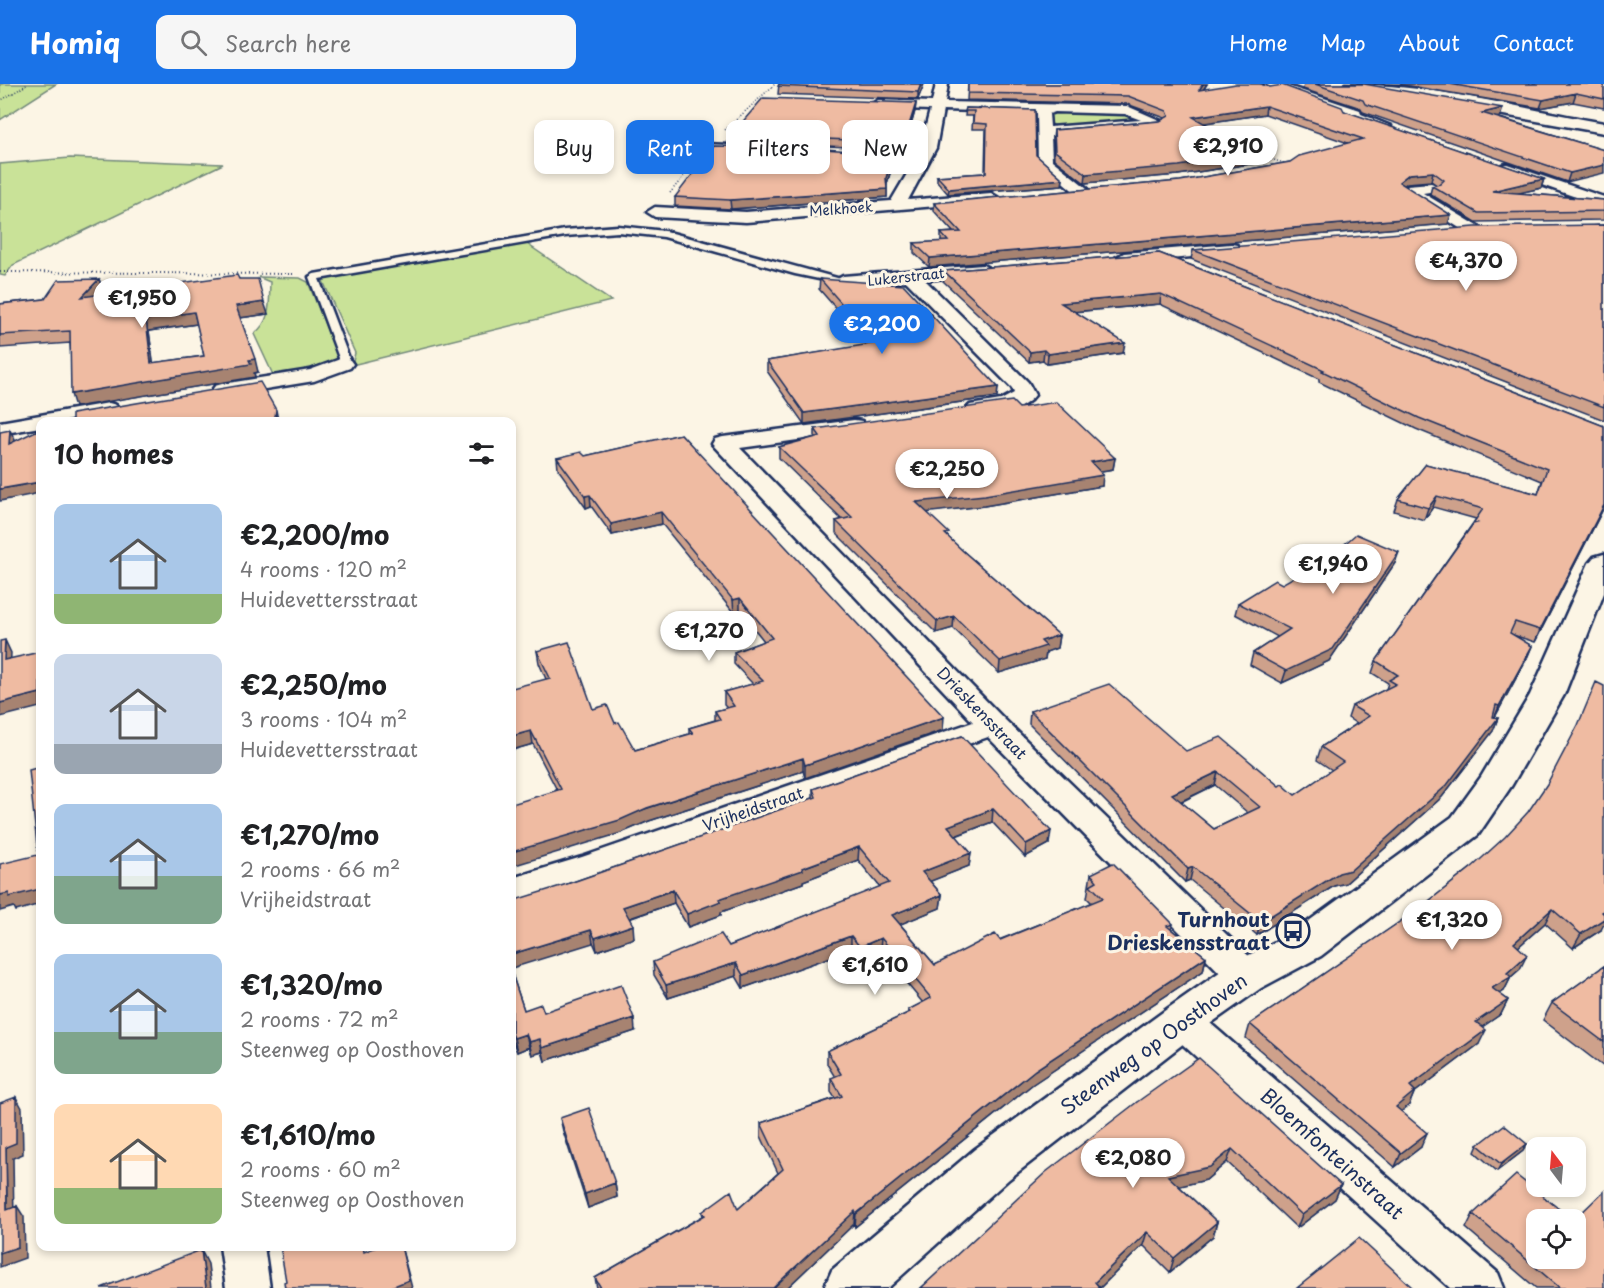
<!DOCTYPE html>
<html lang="en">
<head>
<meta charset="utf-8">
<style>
	:root { --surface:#fff; --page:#f6f6f6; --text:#202124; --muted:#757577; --accent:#1a73e8 }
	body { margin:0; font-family:"Playpen Sans",sans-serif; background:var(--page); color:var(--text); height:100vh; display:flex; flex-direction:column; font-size:22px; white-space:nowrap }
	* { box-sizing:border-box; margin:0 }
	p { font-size:20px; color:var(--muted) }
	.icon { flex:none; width:33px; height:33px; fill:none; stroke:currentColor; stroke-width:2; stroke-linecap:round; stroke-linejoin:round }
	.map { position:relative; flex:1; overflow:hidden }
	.details { position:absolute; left:36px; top:333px; width:480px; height:834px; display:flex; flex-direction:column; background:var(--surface); border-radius:12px; box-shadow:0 3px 9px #0003 }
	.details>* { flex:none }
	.hud { position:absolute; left:534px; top:36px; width:570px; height:54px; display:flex; gap:12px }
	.needle { width:39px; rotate:344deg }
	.controls { position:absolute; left:1526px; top:1053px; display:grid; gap:12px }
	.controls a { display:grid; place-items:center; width:60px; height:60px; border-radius:12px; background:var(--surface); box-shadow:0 3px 9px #0003; font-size:30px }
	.price { position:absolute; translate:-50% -51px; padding:0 14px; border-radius:21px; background:#fff; color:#222; font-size:20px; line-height:39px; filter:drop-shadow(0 2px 3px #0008) }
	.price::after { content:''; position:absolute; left:50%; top:36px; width:18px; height:14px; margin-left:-9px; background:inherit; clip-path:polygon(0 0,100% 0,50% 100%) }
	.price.current { background:var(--accent); color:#fff }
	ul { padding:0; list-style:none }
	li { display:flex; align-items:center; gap:18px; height:150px; padding:0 18px }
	li span { display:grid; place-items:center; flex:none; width:168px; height:120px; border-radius:12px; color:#555 }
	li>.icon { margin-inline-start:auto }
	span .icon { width:72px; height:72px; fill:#fffc; stroke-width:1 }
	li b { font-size:26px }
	h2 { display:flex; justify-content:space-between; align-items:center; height:72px; padding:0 18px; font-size:26px }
	.chip { padding:0 21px; border-radius:12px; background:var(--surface); box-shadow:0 3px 9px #0003; font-size:21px; line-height:54px }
	.chip.current { background:var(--accent); color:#fff }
	header { display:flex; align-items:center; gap:36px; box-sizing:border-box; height:84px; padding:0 30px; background:var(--accent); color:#fff }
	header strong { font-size:28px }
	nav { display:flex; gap:33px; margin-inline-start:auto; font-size:21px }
	.search { width:420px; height:54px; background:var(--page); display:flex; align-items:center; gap:15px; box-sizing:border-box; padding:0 21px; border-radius:12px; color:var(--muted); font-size:22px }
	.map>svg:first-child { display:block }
</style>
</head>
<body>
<header>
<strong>Homiq</strong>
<div class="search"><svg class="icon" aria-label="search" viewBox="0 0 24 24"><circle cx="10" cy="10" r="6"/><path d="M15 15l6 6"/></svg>Search here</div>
<nav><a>Home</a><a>Map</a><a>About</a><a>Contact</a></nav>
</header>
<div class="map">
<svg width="1604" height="1204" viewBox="0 0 1604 1204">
	<rect width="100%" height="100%" fill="#fcf5e5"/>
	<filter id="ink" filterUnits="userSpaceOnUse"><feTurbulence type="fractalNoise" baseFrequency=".0167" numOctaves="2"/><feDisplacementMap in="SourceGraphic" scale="12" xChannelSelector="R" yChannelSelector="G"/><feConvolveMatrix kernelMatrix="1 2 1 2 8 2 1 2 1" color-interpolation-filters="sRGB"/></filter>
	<g filter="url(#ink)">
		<path fill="#c9e298" stroke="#72887b" stroke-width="1.5" d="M0,0H56L0,36Z
			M1059,25L1123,28L1140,35L1060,43L1051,40L1050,29H1059Z
			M70,74L223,80L13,181L5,192L0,191V80Z
			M524,158L611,217L352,281L355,269L323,197L324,194Z
			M258,193L300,194L308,198L338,273C325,292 295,290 274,293L254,250C272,236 269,218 270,198Z"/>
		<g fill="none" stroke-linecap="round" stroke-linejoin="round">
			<defs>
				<path id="lane" d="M618,142L665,147L848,197L843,200L795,190L664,153L618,148L565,152L319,195L349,274L348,280L343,283L338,280L339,274L309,193L314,190L565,146Z"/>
				<path id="street" d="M936,0H948L945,18L1127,22L1166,39L1159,43L1051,52L1052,76L1087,104L1090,107L1087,110H1077L1038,77L1037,29L943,26L936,64L908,116L991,109L999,114L996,117L746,138L655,133L647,128L655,123L746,128L891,117L914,78L855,73L848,69L855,65L919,69L930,26L878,24L872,20L878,16L932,18ZM1055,28L1125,30L1141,36L1050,43L1049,30Z
					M1264,0H1282L1360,26L1361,30L1391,42L1389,45H1379Z
					M705,60L752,62L759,66L752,70L700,67L698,64Z
					M1507,80L1604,113V123L1502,87L1500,84L1502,81Z
					M1431,99L1436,101L1439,104L1436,107L1423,109L1478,142L1480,145L1478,148H1466L1399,106L1407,101Z
					M1231,160L1237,161L1239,165L1237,169L1124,179L1115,174L1124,169Z
					M983,181L992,186L989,190L925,196L1028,298L1035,311C1023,328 989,334 970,329L966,325L970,321L1001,316L1014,309L1012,304L906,197L843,202L834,197L843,192Z
					M343,274L350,276L353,280L350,284L314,297L222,312L215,310L212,306L215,302L222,300L310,286Z
					M109,319L116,321L120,325L116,329L74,338H40V343L0,350V338Z
					M854,336L862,337L865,342L862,347L740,364L1003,634L1259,882L1264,892L1259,902L1246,906L1233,902L988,653L606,789L512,818V794L582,773L973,638L712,360L715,355L723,353Z
					M1182,922L1195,926L1498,1189L1504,1204H1450L1169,948L1163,937L1169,926Z
					M220,1162H264L270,1204H226Z"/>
				<path id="secondary" d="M1604,470V509L1564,611L1512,701L1478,751L1321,872L1261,904L1197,949L1009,1095L888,1204H824L832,1186L975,1065L1167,925L1231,880L1291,850L1452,733L1481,693L1530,611L1589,479L1594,473Z"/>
				<path id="primary" d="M1345,0C1432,0 1519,24 1604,39V49L1352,4Z"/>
			</defs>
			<use href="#lane" stroke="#1b2f5e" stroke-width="5"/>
			<use href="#street" stroke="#1b2f5e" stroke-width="5"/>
			<use href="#secondary" stroke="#1b2f5e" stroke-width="5"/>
			<use href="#primary" stroke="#1b2f5e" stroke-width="5"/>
			<path stroke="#1b2f5e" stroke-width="1.5" stroke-dasharray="1 2" stroke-linecap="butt" d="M0,17L28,0
				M725,46L775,0
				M1254,70L1287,80
				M670,109L695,78"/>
			<path stroke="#1b2f5e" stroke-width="2" stroke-dasharray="1 3" stroke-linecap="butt" d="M0,188L295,190"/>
			<use href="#lane" fill="#fcf5e5" fill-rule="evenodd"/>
			<use href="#street" fill="#fcf5e5" fill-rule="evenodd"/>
			<use href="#secondary" fill="#fcf5e5" fill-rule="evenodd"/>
			<use href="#primary" fill="#fcf5e5" fill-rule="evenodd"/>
		</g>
		<path fill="#cea18b" stroke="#1b2f5e" stroke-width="1.5" fill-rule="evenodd" d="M779,0H924L918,15L778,10Z
			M968,0H1207L1204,5L1344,27L1544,95L1541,104L1518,109L1604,116V136L1476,138L1430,110L1432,102L1437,101L1431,97L1407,99L1404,101L1448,140L929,183L914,169V159L941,158V149L953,148L934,127V119L1180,97L1290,78L1348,59L1265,30L1203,39L1256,79L1178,91L1085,99L1054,75L1053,54L1054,46L1160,37L1165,34L1127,20L967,16Z
			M1304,0H1364L1500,33H1497L1604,66L1567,98L1363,28L1361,24L1303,5Z
			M1374,0H1604V24L1573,18L1540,24L1410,2Z
			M916,19L915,27L905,62L899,56L897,65L728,58V51L739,42Z
			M966,24L1035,26L1036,71L1063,95L1062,101L948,110L937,97V92L985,89L986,45H972L973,32H965Z
			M893,70V79L887,100V113L731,125L675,122V113Z
			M1604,141V336L1191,175L1193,166Z
			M1159,169L1604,342V423L1535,558L1513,551L1532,562L1527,574L1495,633L1498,634L1493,647L1442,713L1346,799L1334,802L1257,851L1190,796L1185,798L1029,640L1030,627L1186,667L1279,702L1295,711L1332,686L1317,676L1321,663L1357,640L1348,634L1352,622L1386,605L1388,599L1372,589L1376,577L1476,435L1433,423L1424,436L1394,427L1398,415L1426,380L1538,410L1542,397L1416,345L1319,298V295L1160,220L1074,228L1123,269L1047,280L1043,276L1029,278L943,197L944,187ZM1215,701L1248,729L1214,745L1181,718Z
			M99,195L103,207L99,211L239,195L268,230L240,234L258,288L254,289L255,293L75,323L70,259L0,264V220L45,215ZM197,240L204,272L153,279L149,247Z
			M820,195L998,303L997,313L804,340L767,287V277L868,261L819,205Z
			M1019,324L1115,374L1113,385L1100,387L1102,402L984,422L927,428L949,454L963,467L1059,551L1057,564L1046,568L1045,575L999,589L953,544L936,549L836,449V437L842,436L779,374V363L815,353V345Z
			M681,350L943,646L805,694L803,687L649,737L621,749L557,706L533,660L512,666L546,595L539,579L537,567L593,625L615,639L635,666L689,650V644L715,636V627L727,624L724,621V608L753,600L734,580V568L764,557L740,527L734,529L662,440L612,451L591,422L586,424L558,385L557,374L585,372Z
			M1395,479L1329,577L1282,599L1250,581L1253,569L1278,553L1235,530L1238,519L1282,500Z
			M962,652L1049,760L1025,773L992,738L956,752L971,769L969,782L930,797L942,811L940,824L900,840L935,881L1092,819L1087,814L1091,790L1173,840L1171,845L1206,873L1203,887L1033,1000L855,1143L854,1140L787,1204H597L595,1194L703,1132L702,1128L738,1125L778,1089L761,1052V1039L835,1014L831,1008V994L835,993L827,980V967L908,929V926L923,919L880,867L859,876L851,866L743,904L736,892L668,914L654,891L653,878L729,862L880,803L858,776L803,797V799L721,828V831L688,843L674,819L629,835L634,854L597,867L567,800L813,714V705Z
			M1471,784L1601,846L1573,864L1545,839L1518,863L1520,885L1511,893L1504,907L1500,910L1508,916L1501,930L1482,943L1479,960L1414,1009L1409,1021L1401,1027L1421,1063L1395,1083L1246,954L1250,940L1420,824Z
			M1604,882V983L1543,936L1552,919Z
			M512,890L524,926L544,928L635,947L545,977L542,968L532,971L529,963L517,968L512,956Z
			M1137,1018L1341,1101L1335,1115L1297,1144L1227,1078L1206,1096L1179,1102L1217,1138L1213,1152L1170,1188L1143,1161L1100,1204H921Z
			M560,1034L615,1099L617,1113L588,1124L563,1047Z
			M1527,1060L1523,1067L1497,1087L1475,1068L1478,1061Z
			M1473,1130L1604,1204H1536L1466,1144Z"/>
		<path fill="#a78371" stroke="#1b2f5e" stroke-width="1.5" d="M921,0H924L918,15V8Z
			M1203,0H1207L1198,13L1199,6Z
			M1576,9L1573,18L1540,24L1543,16Z
			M916,19L915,27L905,62V54Z
			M1266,22L1265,30L1192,41L1193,33Z
			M1503,24L1500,33L1479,37L1482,29Z
			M900,48L899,56L897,65V58Z
			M893,70V79L886,103V94Z
			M1258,70L1256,79L1178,91L1085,99L1086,90Z
			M1604,81V89L1567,98L1570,89Z
			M1433,88L1431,97L1407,99L1397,107L1399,98L1409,90Z
			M1063,95L1062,101L948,110L949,105Z
			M1544,95L1541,104L1489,116L1492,107Z
			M887,105V113L731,125L730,116Z
			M1451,131L1448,140L929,183L930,174Z
			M99,195L103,207L86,225L82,213Z
			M1161,210L1160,220L1060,229L1061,219Z
			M264,218L268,230L239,234L236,222Z
			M194,228L197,240L149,247L155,292L151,279L146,235Z
			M1125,259L1123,269L1047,280L1048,270Z
			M1044,266L1043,276L1029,278L1030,268Z
			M255,275L258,288L254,289L255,293L75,323L71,310Z
			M998,303L997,313L804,340V329Z
			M276,326L278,336V338H274Z
			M10,346L15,356L13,370L9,360Z
			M1115,374L1113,385L1090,389L1091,378Z
			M1103,391L1102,402L984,422L915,430L916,418Z
			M40,398V409L0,417V405Z
			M590,411L591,422L586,424L585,412Z
			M1437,412L1433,423L1424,436L1428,424Z
			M1604,421V423L1535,558L1540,546Z
			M661,428L662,440L612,451L611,440Z
			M1399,468L1395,479L1329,577L1282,599L1286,587Z
			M740,514V527L734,529L733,516Z
			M954,532L953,544L936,549L937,537Z
			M1059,551L1057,564L1046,568L1045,575L999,589L1000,577L1041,557Z
			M5,556L11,569L10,589L4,576Z
			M1532,562L1527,574L1494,635L1499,622Z
			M40,609V623L0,633V619Z
			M944,633L943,646L805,694V681Z
			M1498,634L1493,647L1442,713L1346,799L1334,802L1257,851L1261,838Z
			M531,647L533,660L512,666V652Z
			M803,674V687L649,737L621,749L512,782V768Z
			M1218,688L1215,701L1169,723L1172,710Z
			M993,725L992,738L947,755L948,742Z
			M1051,747L1049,760L1025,773L1026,760Z
			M859,763L858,776L803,797V799L721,828V831L688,843L687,830L719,815Z
			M971,769L969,782L921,801L922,788Z
			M1193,783L1190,796L1185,798L1188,785Z
			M40,805V820L16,827L14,823L0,827V811L9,809Z
			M673,806L674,819L624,836L623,823Z
			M942,811L940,824L891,844L892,831Z
			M1552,825L1545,839L1507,873L1514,859Z
			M1604,826V840L1601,846L1573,864L1581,850Z
			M633,841L634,854L597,867L595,854Z
			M591,846L593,859L512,884V870Z
			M851,852V866L743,904V891Z
			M881,854L880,867L859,876L860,863Z
			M1527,871L1520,885L1511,893L1504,907L1486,918L1492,904L1507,889Z
			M1206,873L1203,887L1033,1000L855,1143L856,1130L1035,986Z
			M736,879V892L668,914L666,901Z
			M1508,916L1501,930L1469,952L1476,938Z
			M634,934L635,947L545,977L542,964Z
			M1486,946L1479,960L1414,1009L1409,1021L1390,1037L1396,1023L1410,1002Z
			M526,950L529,963L517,968L514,954Z
			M540,955L542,968L532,971L529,958Z
			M16,1013L22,1024L23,1070L13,1074L14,1137L7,1126L6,1063Z
			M1427,1049L1421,1063L1395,1083L1401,1069Z
			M1527,1060L1523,1067L1497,1087L1501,1080Z
			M1232,1065L1227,1078L1206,1096L1164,1106L1168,1092Z
			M615,1099L617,1113L588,1124L585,1110Z
			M1341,1101L1335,1115L1297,1144L1302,1131Z
			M17,1122L24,1133L25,1174L0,1183V1169Z
			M855,1127L854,1140L787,1204H773Z
			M1217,1138L1213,1152L1170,1188L1174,1174Z
			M1147,1148L1143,1161L1100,1204L1095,1198Z
			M401,1162L412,1204H389Z
			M434,1162H444L435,1166Z
			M201,1166L208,1180L211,1204H206Z"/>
		<path fill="#efbba2" stroke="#1b2f5e" stroke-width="1.5" fill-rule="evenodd" d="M779,0H921L918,8L778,2Z
			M968,0H1203L1199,6L1236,0H1260L1270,3L1282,1L1342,23L1344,27L1544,95L1492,107L1604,116V127L1478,129L1432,102L1440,100L1444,96L1433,88L1409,90L1399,98L1451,131L930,174L914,159L948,157L941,149L961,148L934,119L1180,97L1290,78L1299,72L1363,55L1266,22L1193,33L1258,70L1179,82L1086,90L1055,67L1054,46L1160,37L1169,32L1167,27L1128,12L968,9Z
			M1315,0H1364L1503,24L1482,29L1604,66V81L1570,89L1365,20L1363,16Z
			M1449,0H1604V15L1576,9L1543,16Z
			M763,14L916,19L905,54L900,48L897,58L728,51L731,42H739Z
			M966,24L1035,26L1036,71L1063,95L949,105L937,92L986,89L987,40L973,39L974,27H965Z
			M714,62L810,64L893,70L886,94L887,105L730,116L675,113Z
			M1604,141V323L1193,166L1475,143Z
			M1159,169L1604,342V421L1540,546L1515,538L1510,549L1532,562L1499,622L1496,621L1493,633L1498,634L1447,701L1351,786L1339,789L1261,838L1193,783L1188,785L1030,627L1109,600L1186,667L1221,653L1279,702L1282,700L1295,711L1343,678L1321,663L1369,632L1352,622L1396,600L1389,596L1398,591L1376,577L1473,440L1477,439L1474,438L1483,425L1437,412L1428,424L1398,415L1426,380L1538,410L1547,385L1419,334L1322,287L1324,286L1161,210L1061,219L1125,259L1048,270L1044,266L1030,268L944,187ZM1218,688L1260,723L1214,745L1172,710Z
			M237,191L239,195H258L264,218L236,222L255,275L249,276L251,280L71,310L70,247L0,251V220L45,215L58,196L99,195L82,213ZM194,228L204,272L151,279L146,235Z
			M820,195L904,201L998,303L804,329L767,277L876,259Z
			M260,298L276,326L274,338H66L72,336V330Z
			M1012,317L1019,324L1056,318L1115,374L1091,378L1103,391L985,411L916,418L949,449L945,450L963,467L1059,551L1041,557L1046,562L1000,577L954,532L937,537L836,437L852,433L779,363L820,352L815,345Z
			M40,345V398L0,405V348L10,346L9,360Z
			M681,350L944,633L805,681L803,674L647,724L620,736L512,768V720L561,705L531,647L512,652V604L550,594L537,567L569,558L593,625L607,621L615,639L619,638L635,666L693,649L689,644L720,635L715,627L734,622L724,608L763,597L734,568L772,554L740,514L733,516L661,428L611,440L590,411L585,412L557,374L581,368L585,372Z
			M1356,450L1399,468L1333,565L1286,587L1253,569L1290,545L1238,519L1275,496L1282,500L1331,472Z
			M5,556L4,576L40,568V609L0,619V557Z
			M1596,598L1604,602V826L1602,828L1604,830V835L1581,850L1552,825L1514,859L1527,871L1507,889L1511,893L1492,904L1508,916L1476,938L1486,946L1410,1002L1415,1007L1396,1023L1427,1049L1401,1069L1250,940L1420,824L1471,784L1505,753L1528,728L1547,700L1578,641Z
			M962,652L1051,747L1026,760L993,725L948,742L971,769L922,788L942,811L892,831L935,881L995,850L1000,856L1103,814L1090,801L1097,797L1091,790L1113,779L1173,840L1167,842L1206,873L1035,986L856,1130L855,1127L773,1204H601L595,1194L705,1131L702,1128L731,1107L738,1125L783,1085L761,1039L842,1012L831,994L841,990L827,967L910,928L908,926L931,914L881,854L860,863L851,852L743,891L736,879L666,901L653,878L721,850L729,862L889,799L859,763L802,784L803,786L719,815L721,817L687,830L673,806L623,823L633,841L595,854L591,846L512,870V817L567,800L816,713L813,705Z
			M40,683V805L9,813V809L0,811V780L38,771L29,686Z
			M1604,882V958L1552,919Z
			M512,890L524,926L541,920L544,928L621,901L634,934L542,964L540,955L529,958L526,950L514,954L512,949Z
			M1199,974L1341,1101L1302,1131L1232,1065L1210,1083L1168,1092L1217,1138L1174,1174L1147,1148L1095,1198L1100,1204H921L1046,1088L1137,1018Z
			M16,1013V1059L6,1063L7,1126L17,1122L18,1163L0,1169V1019Z
			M589,1024L615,1099L585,1110L560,1034Z
			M1504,1041L1527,1060L1501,1080L1478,1061Z
			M1516,1091L1573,1136H1536V1174H1575V1136H1574L1604,1107V1204H1560L1473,1130Z
			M1359,1154L1413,1204H1297Z
			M280,1162H363L364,1168L379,1162H401L409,1196L389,1204H285L284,1198L286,1197Z
			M201,1166L206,1204H101Z"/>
	</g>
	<defs>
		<symbol id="bus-ring" viewBox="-11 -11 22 22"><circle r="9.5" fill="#fcf5e5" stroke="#1b2f5e" stroke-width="1.5"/><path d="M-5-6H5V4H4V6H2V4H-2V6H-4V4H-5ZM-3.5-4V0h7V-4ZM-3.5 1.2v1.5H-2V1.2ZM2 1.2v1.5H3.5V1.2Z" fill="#1b2f5e"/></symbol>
	</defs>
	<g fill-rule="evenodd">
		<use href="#bus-ring" x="1274" y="828" width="38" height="38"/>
	</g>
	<g text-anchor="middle" stroke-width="6" stroke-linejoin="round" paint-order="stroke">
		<g font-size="14" fill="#1b2f5e" stroke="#fcf5e5">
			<text transform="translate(841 125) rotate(-4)" y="5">Melkhoek</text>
			<text transform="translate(906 193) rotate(-6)" y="5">Lukerstraat</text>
		</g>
		<g font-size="16" fill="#1b2f5e" stroke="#fcf5e5">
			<text transform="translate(982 629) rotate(46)" y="6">Drieskensstraat</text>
			<text transform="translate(753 725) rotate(-19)" y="6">Vrijheidstraat</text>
		</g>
		<g font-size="20" font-weight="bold" fill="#1b2f5e" stroke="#fcf5e5" text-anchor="end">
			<text x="1270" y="843">Turnhout<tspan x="1270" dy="23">Drieskensstraat</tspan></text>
		</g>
		<g font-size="20" fill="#1b2f5e" stroke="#fcf5e5">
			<text transform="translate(1154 960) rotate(-36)" y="7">Steenweg op Oosthoven</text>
			<text transform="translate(1332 1070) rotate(42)" y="7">Bloemfonteinstraat</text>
		</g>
	</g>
</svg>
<div class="controls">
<a><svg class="needle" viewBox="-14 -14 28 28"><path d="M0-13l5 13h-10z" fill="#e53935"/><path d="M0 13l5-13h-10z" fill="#757577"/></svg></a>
<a><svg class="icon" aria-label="locate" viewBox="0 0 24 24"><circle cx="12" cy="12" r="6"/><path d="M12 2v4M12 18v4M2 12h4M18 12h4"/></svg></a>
</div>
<b class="price" style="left:1228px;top:93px">€2,910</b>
<b class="price" style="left:1466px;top:208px">€4,370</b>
<b class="price" style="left:142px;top:245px">€1,950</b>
<b class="price current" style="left:882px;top:271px">€2,200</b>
<b class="price" style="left:947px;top:416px">€2,250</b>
<b class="price" style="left:1333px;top:511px">€1,940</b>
<b class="price" style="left:709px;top:578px">€1,270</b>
<b class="price" style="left:1452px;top:867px">€1,320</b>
<b class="price" style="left:875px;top:912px">€1,610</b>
<b class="price" style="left:1133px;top:1105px">€2,080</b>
<div class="hud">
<a class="chip">Buy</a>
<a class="chip current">Rent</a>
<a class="chip">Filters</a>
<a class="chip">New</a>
</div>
<section class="details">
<h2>10 homes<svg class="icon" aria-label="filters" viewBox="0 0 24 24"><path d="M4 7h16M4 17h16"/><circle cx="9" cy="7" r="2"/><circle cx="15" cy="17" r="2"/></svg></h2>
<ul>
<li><span style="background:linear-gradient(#a9c7e8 75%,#8fb573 0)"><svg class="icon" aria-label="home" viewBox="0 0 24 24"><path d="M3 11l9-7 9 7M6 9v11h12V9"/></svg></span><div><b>€2,200/mo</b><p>4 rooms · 120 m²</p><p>Huidevettersstraat</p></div></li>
<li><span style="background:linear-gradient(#c9d6e8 75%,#9aa5b1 0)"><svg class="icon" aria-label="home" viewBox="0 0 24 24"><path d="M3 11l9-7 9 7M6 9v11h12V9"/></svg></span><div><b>€2,250/mo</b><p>3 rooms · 104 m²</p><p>Huidevettersstraat</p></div></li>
<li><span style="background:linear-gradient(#a9c7e8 60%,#7fa58c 0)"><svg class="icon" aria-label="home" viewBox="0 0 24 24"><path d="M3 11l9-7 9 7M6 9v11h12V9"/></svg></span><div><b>€1,270/mo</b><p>2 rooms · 66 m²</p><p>Vrijheidstraat</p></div></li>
<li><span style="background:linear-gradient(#a9c7e8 65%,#7fa58c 0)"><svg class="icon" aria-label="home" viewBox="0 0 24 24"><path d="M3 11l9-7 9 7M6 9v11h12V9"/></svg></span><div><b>€1,320/mo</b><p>2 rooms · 72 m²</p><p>Steenweg op Oosthoven</p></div></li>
<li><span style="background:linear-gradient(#ffd9b3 70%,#8fb573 0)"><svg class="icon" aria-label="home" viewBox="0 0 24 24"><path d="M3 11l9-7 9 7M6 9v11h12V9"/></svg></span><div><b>€1,610/mo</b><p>2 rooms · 60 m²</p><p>Steenweg op Oosthoven</p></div></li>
</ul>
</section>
</div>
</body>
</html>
